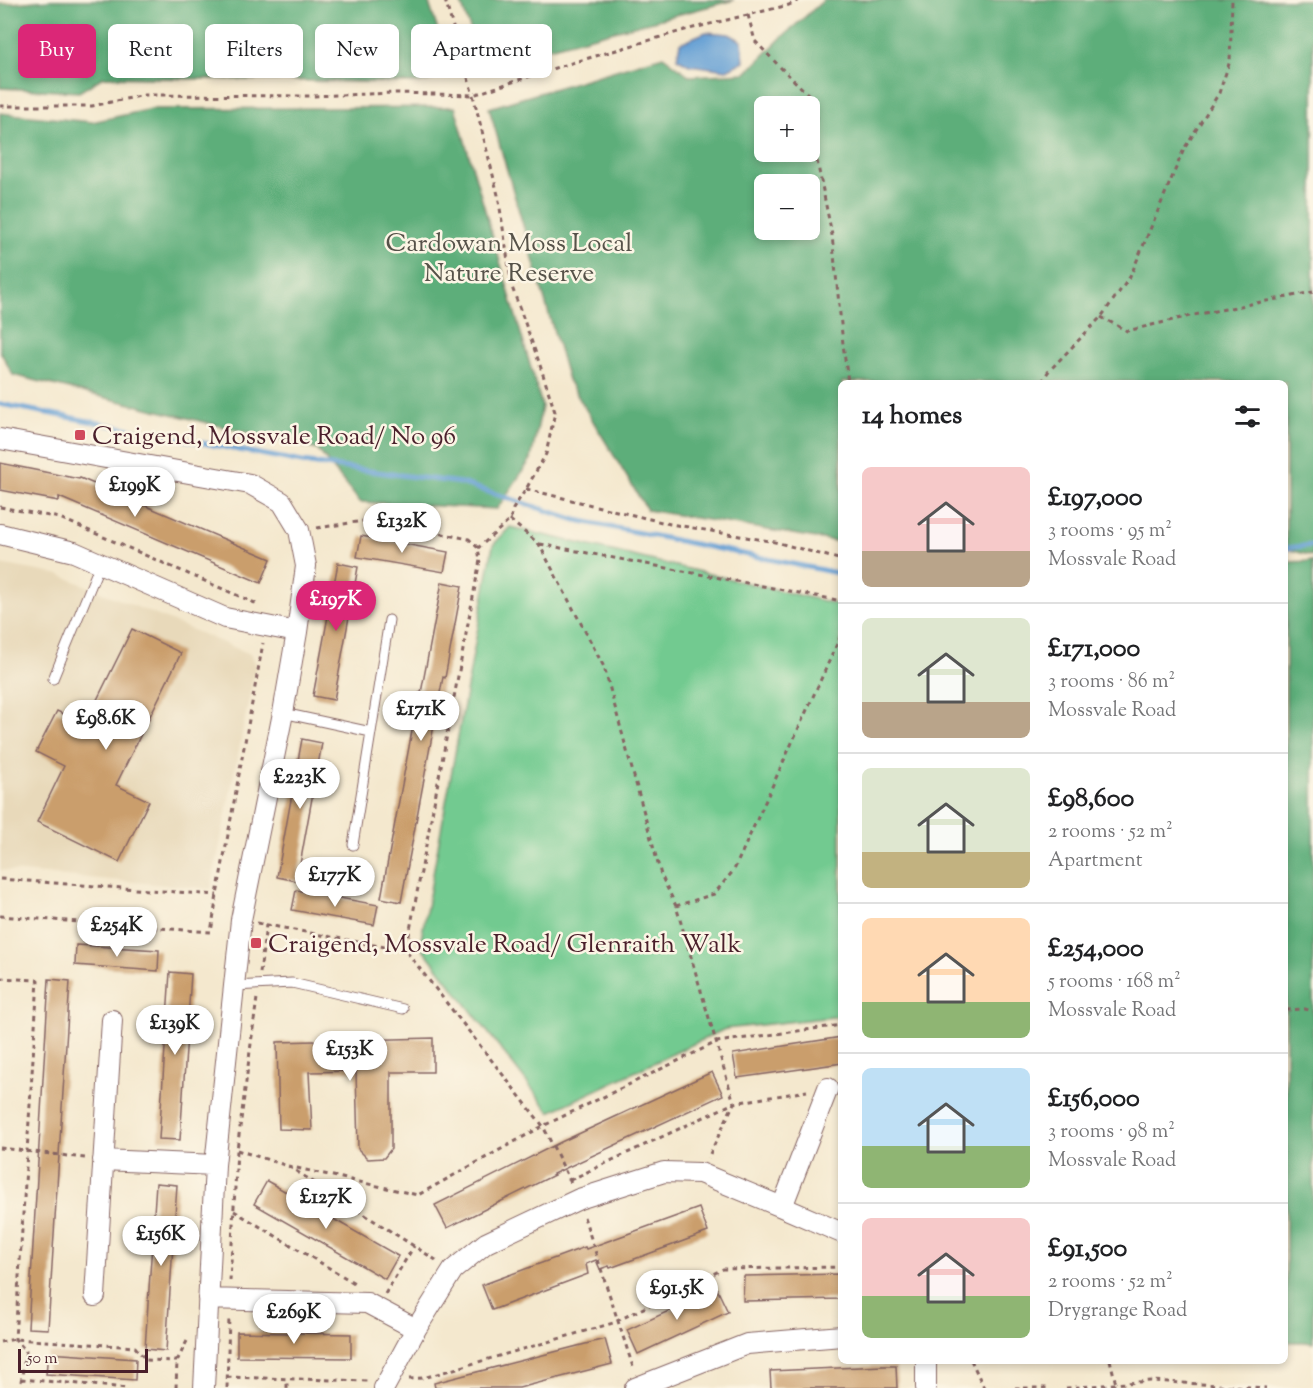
<!DOCTYPE html>
<html lang="en">
<head>
<meta charset="utf-8">
<style>
	:root { --surface:#fff; --page:#f6f6f6; --text:#202124; --muted:#757577; --line:#e0e0e0; --accent:#db2777 }
	body { margin:0; font-family:"Sorts Mill Goudy",serif; background:var(--page); color:var(--text); height:100vh; display:flex; flex-direction:column; font-size:22px; white-space:nowrap }
	* { box-sizing:border-box; margin:0 }
	p { font-size:20px; color:var(--muted) }
	.icon { flex:none; width:33px; height:33px; fill:none; stroke:currentColor; stroke-width:2; stroke-linecap:round; stroke-linejoin:round }
	.map { position:relative; flex:1; overflow:hidden }
	.panel { position:absolute; left:838px; top:380px; width:450px; height:984px; display:flex; flex-direction:column; background:var(--surface); border-radius:9px; box-shadow:0 3px 9px #0003 }
	.panel>* { flex:none }
	.guide { position:absolute; left:18px; top:24px; width:570px; height:54px; display:flex; gap:12px }
	.fabs { position:absolute; left:754px; top:96px; display:grid; gap:12px }
	.fabs a { display:grid; place-items:center; width:66px; height:66px; border-radius:9px; background:var(--surface); box-shadow:0 3px 9px #0003; font-size:30px }
	.scale { position:absolute; left:18px; bottom:15px; width:130px; box-sizing:border-box; padding-left:6px; border:3px solid #4a1f2b; border-top:0; font-size:16px; line-height:21px; white-space:nowrap; color:#4a1f2b; -webkit-text-stroke:4px #fcf5e5; paint-order:stroke }
	.price { position:absolute; translate:-50% -51px; padding:0 14px; border-radius:21px; background:#fff; color:#222; font-size:20px; line-height:39px; filter:drop-shadow(0 2px 3px #0008) }
	.price::after { content:''; position:absolute; left:50%; top:36px; width:18px; height:14px; margin-left:-9px; background:inherit; clip-path:polygon(0 0,100% 0,50% 100%) }
	.price.active { background:var(--accent); color:#fff }
	ul { padding:0; list-style:none }
	li { display:flex; align-items:center; gap:18px; height:150px; padding:0 24px }
	li+li { border-top:2px solid var(--line) }
	li span { display:grid; place-items:center; flex:none; width:168px; height:120px; border-radius:9px; color:#555 }
	li>.icon { margin-inline-start:auto }
	span .icon { width:72px; height:72px; fill:#fffc; stroke-width:1 }
	li b { font-size:26px }
	h2 { display:flex; justify-content:space-between; align-items:center; height:72px; padding:0 24px; font-size:26px }
	.pill { padding:0 21px; border-radius:9px; background:var(--surface); box-shadow:0 3px 9px #0003; font-size:21px; line-height:54px }
	.pill.active { background:var(--accent); color:#fff }
	.map>svg:first-child { display:block }
</style>
</head>
<body>
<div class="map">
<svg width="1313" height="1388" viewBox="0 0 1313 1388">
	<rect width="100%" height="100%" fill="#fcf5e5"/>
	<filter id="ink" filterUnits="userSpaceOnUse"><feTurbulence type="fractalNoise" baseFrequency=".0167" numOctaves="2"/><feDisplacementMap in="SourceGraphic" scale="12" xChannelSelector="R" yChannelSelector="G"/><feConvolveMatrix kernelMatrix="1 2 1 2 8 2 1 2 1" color-interpolation-filters="sRGB"/></filter>
	<filter id="wash" filterUnits="userSpaceOnUse"><feTurbulence type="fractalNoise" baseFrequency=".008" numOctaves="4" result="noise"/><feDisplacementMap in="SourceGraphic" scale="24" xChannelSelector="R" yChannelSelector="G"/><feGaussianBlur stdDeviation="1.35" result="paint"/><feColorMatrix in="noise" values="0 0 0 0 0 0 0 0 0 0 0 0 0 0 0 0 0 1.4 0 .05"/><feComposite in="paint" operator="in"/></filter>
	<g filter="url(#wash)">
		<rect width="100%" height="100%" fill="#f4e8ce"/>
		<path fill="#e8d9ba" d="M0,564L60,575L250,654L256,664L211,889L0,870Z"/>
		<path fill="#72ca90" stroke="#5e745e" stroke-width="1.5" d="M510,527L841,605V1016L725,1029L550,1112L420,945L493,545Z"/>
		<path fill="#5dae7a" stroke="#546652" stroke-width="1.5" fill-rule="evenodd" d="M51,0H428L452,74L420,83L103,77L79,92L0,88V4Z
			M460,0H734L483,65Z
			M824,0H1313V556L1286,549V382H842L841,542L647,510L568,380L489,108L663,56L690,76L746,73L781,38ZM810,106V152H765V106ZM810,184V230H765V184Z
			M455,107L542,406L531,459L497,509L360,502L318,450L13,375L0,351V113L92,122L152,109Z
			M1313,561V1343L1303,1342H1286V562Z"/>
		<path fill="#649fd4" stroke="#575f80" stroke-width="1.5" d="M706,32L729,34L742,41L744,61L727,70L689,65L677,58L680,43Z"/>
		<g fill="none" stroke-linecap="round" stroke-linejoin="round">
			<path stroke="#649fd4" stroke-width="5" d="M0,404L302,462L461,483L576,520L842,574
				M1286,548L1313,545"/>
		</g>
		<g id="blocks">
			<path fill="#ca9e6c" d="M0,463L79,479L80,478L271,559L261,583L59,497V501L0,490Z
				M361,536L448,552L444,572L357,557Z
				M338,563L358,567L334,700L313,696Z
				M442,582L462,586L445,678L443,677L401,902L381,898L419,693H421Z
				M132,629L181,653L116,785L149,801L119,862L37,822L64,766L36,752L57,711L85,724Z
				M302,739L322,743L297,881L277,877Z
				M296,890L378,905L374,925L292,910Z
				M76,945L159,950L158,971L75,965Z
				M170,972L191,974L180,1140L159,1139Z
				M49,979L70,981L48,1329L28,1328Z
				M842,1037V1063L737,1078L733,1054Z
				M433,1038V1072H391V1149L384,1158L368,1159L358,1149L356,1071L309,1072L312,1130L279,1129L277,1042Z
				M712,1072L723,1095L553,1174L554,1175L447,1228L435,1205L561,1142Z
				M267,1181L398,1256L385,1279L254,1204Z
				M156,1183L177,1185L166,1351L145,1349Z
				M699,1208L708,1232L610,1268L609,1266L600,1269L596,1260L586,1264L588,1274L492,1310L482,1285L585,1247L586,1249Z
				M842,1274V1299L743,1301L744,1276Z
				M717,1289L728,1312L638,1354L627,1330Z
				M237,1332L351,1334V1358L237,1357Z
				M605,1339L612,1364L519,1388H435L434,1383Z
				M48,1353L136,1359L135,1380L46,1374Z
				M883,1366H896L897,1388H771L770,1371Z"/>
		</g>
	</g>
	<g filter="url(#ink)">
		<use href="#blocks" fill-opacity="0" stroke="#866564" stroke-width="1.5"/>
		<g fill="none" stroke-linecap="round" stroke-linejoin="round">
			<defs>
				<path id="lane" d="M53,679L100,564
					M283,713L371,732
					M353,845L389,620
					M234,986L292,983L403,1009"/>
				<path id="street" d="M0,439L250,484L282,502L299,530L306,566L297,632L283,713L241,920L215,1165L204,1388
					M0,534L74,552L225,618L297,632
					M103,1160L215,1165
					M782,1207L828,1088
					M95,1296L112,1020
					M208,1299L367,1303L416,1329
					M384,1388L416,1329L453,1270L486,1243L579,1199L664,1172L700,1173L782,1207L842,1233
					M635,1388L747,1344L842,1336
					M926,1388V1360"/>
			</defs>
			<use href="#lane" stroke="#866564" stroke-width="11"/>
			<use href="#street" stroke="#866564" stroke-width="22"/>
			<path stroke="#866564" stroke-width="3" stroke-dasharray="4.5 4.5" stroke-linecap="butt" d="M445,0L473,95L498,195L512,287L539,362L555,412L546,454L526,489L513,509L510,520L478,548
				M748,15L755,41L780,67L810,96L817,117L815,151L832,235L843,344L848,382
				M0,106H92L145,95L311,96L396,93L473,95L558,67L685,30L789,5L799,0
				M1101,317L1127,331L1194,315L1313,292
				M1042,382L1048,372L1101,317L1130,277L1184,149L1219,93L1230,61L1232,0
				M526,489L670,524L775,542L842,560
				M0,507L60,518L255,603L257,606
				M510,520L539,544L604,667L661,875L676,906L734,1103L708,1158
				M317,528L370,520L469,539L478,548L480,560L406,951
				M540,544L842,601
				M0,879L217,895
				M676,906L714,894L734,870L842,633
				M0,916L211,932L217,895L263,643
				M257,923L406,951L543,1126L571,1183
				M260,973L266,925
				M0,978L38,980L15,1339L26,1351L20,1388
				M1286,1010L1305,1009L1313,1011
				M0,1148L85,1158
				M237,1150L288,1166L439,1262
				M288,1166L418,1195L543,1126L717,1042L842,1025
				M570,1180L734,1103L807,1091
				M234,1211L356,1284
				M584,1217L634,1370
				M230,1281L237,1150L257,998
				M385,1294L414,1246
				M0,1342L15,1339L135,1347L146,1360L177,1361
				M971,1360L984,1388
				M1110,1360L1116,1384
				M227,1377L367,1381
				M21,1379L128,1388
				M409,1379L423,1378L613,1323L723,1269L842,1267
				M176,1388L177,1361L187,1341
				M227,1388L229,1317
				M287,1388V1379
				M1015,1388H1050
				M1066,1388L1151,1381L1266,1388"/>
			<use href="#lane" stroke="#fff" stroke-width="9"/>
			<use href="#street" stroke="#fff" stroke-width="20"/>
		</g>
	</g>
	<g fill="#d1495b" stroke="#fcf5e5" stroke-width="2">
		<rect x="74" y="429" width="12" height="12" rx="3"/>
		<rect x="250" y="937" width="12" height="12" rx="3"/>
	</g>
	<g text-anchor="middle" stroke-width="5" stroke-linejoin="round" paint-order="stroke">
		<g font-size="26" fill="#565249" stroke="#fcf5e5">
			<text x="509" y="251">Cardowan Moss Local<tspan x="509" dy="30">Nature Reserve</tspan></text>
		</g>
		<g font-size="26" fill="#4a1f2b" stroke="#fcf5e5" text-anchor="start">
			<text x="92" y="444">Craigend, Mossvale Road/ No 96</text>
			<text x="268" y="952">Craigend, Mossvale Road/ Glenraith Walk</text>
		</g>
	</g>
</svg>
<div class="fabs">
<a>+</a>
<a>−</a>
</div>
<div class="scale">50 m</div>
<b class="price" style="left:135px;top:518px">£199K</b>
<b class="price" style="left:402px;top:554px">£132K</b>
<b class="price active" style="left:336px;top:632px">£197K</b>
<b class="price" style="left:421px;top:742px">£171K</b>
<b class="price" style="left:106px;top:751px">£98.6K</b>
<b class="price" style="left:300px;top:810px">£223K</b>
<b class="price" style="left:335px;top:908px">£177K</b>
<b class="price" style="left:117px;top:958px">£254K</b>
<b class="price" style="left:175px;top:1056px">£139K</b>
<b class="price" style="left:350px;top:1082px">£153K</b>
<b class="price" style="left:326px;top:1230px">£127K</b>
<b class="price" style="left:161px;top:1267px">£156K</b>
<b class="price" style="left:677px;top:1321px">£91.5K</b>
<b class="price" style="left:294px;top:1345px">£269K</b>
<div class="guide">
<a class="pill active">Buy</a>
<a class="pill">Rent</a>
<a class="pill">Filters</a>
<a class="pill">New</a>
<a class="pill">Apartment</a>
</div>
<section class="panel">
<h2>14 homes<svg class="icon" aria-label="filters" viewBox="0 0 24 24"><path d="M4 7h16M4 17h16"/><circle cx="9" cy="7" r="2"/><circle cx="15" cy="17" r="2"/></svg></h2>
<ul>
<li><span style="background:linear-gradient(#f6c9c9 70%,#b9a48a 0)"><svg class="icon" aria-label="home" viewBox="0 0 24 24"><path d="M3 11l9-7 9 7M6 9v11h12V9"/></svg></span><div><b>£197,000</b><p>3 rooms · 95 m²</p><p>Mossvale Road</p></div></li>
<li><span style="background:linear-gradient(#dfe7d0 70%,#b9a48a 0)"><svg class="icon" aria-label="home" viewBox="0 0 24 24"><path d="M3 11l9-7 9 7M6 9v11h12V9"/></svg></span><div><b>£171,000</b><p>3 rooms · 86 m²</p><p>Mossvale Road</p></div></li>
<li><span style="background:linear-gradient(#dfe7d0 70%,#c2b280 0)"><svg class="icon" aria-label="home" viewBox="0 0 24 24"><path d="M3 11l9-7 9 7M6 9v11h12V9"/></svg></span><div><b>£98,600</b><p>2 rooms · 52 m²</p><p>Apartment</p></div></li>
<li><span style="background:linear-gradient(#ffd9b3 70%,#8fb573 0)"><svg class="icon" aria-label="home" viewBox="0 0 24 24"><path d="M3 11l9-7 9 7M6 9v11h12V9"/></svg></span><div><b>£254,000</b><p>5 rooms · 168 m²</p><p>Mossvale Road</p></div></li>
<li><span style="background:linear-gradient(#bfe0f5 65%,#8fb573 0)"><svg class="icon" aria-label="home" viewBox="0 0 24 24"><path d="M3 11l9-7 9 7M6 9v11h12V9"/></svg></span><div><b>£156,000</b><p>3 rooms · 98 m²</p><p>Mossvale Road</p></div></li>
<li><span style="background:linear-gradient(#f6c9c9 65%,#8fb573 0)"><svg class="icon" aria-label="home" viewBox="0 0 24 24"><path d="M3 11l9-7 9 7M6 9v11h12V9"/></svg></span><div><b>£91,500</b><p>2 rooms · 52 m²</p><p>Drygrange Road</p></div></li>
</ul>
</section>
</div>
</body>
</html>
